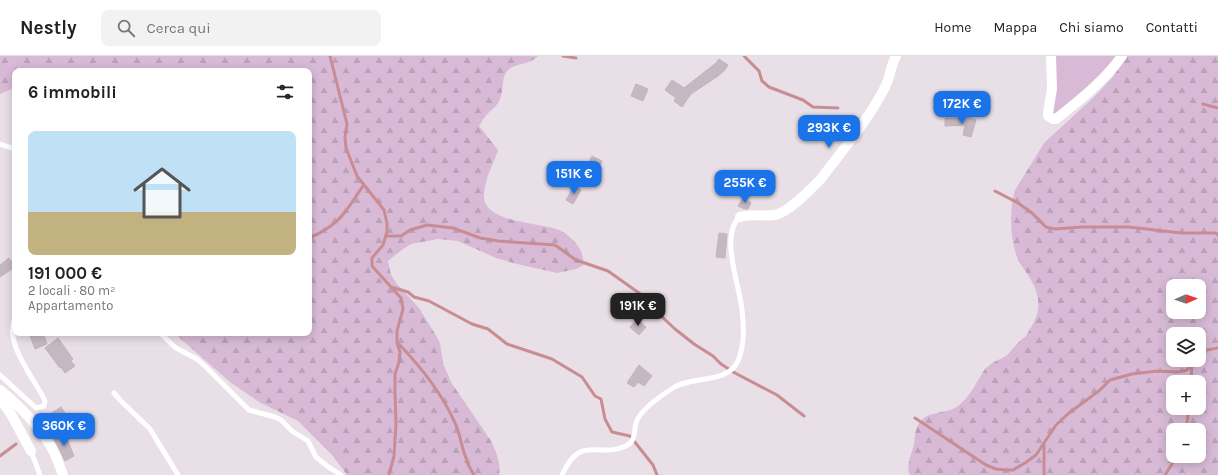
<!DOCTYPE html>
<html lang="it">
<head>
<meta charset="utf-8">
<style>
	:root { --surface:#fff; --page:#f2f2f2; --text:#222; --muted:#767676; --line:#e0e0e0; --accent:#1a73e8 }
	body { margin:0; font-family:Karla,sans-serif; background:var(--page); color:var(--text); height:100vh; display:flex; flex-direction:column; font-size:15px; white-space:nowrap }
	* { box-sizing:border-box; margin:0 }
	p { font-size:13px; color:var(--muted) }
	.icon { flex:none; width:22px; height:22px; fill:none; stroke:currentColor; stroke-width:2; stroke-linecap:round; stroke-linejoin:round }
	.map { position:relative; flex:1; overflow:hidden }
	.details { position:absolute; left:12px; top:12px; width:300px; height:268px; display:flex; flex-direction:column; background:var(--surface); border-radius:8px; box-shadow:0 2px 10px #0003 }
	.details>* { flex:none }
	.needle { width:26px; rotate:88deg }
	.tools { position:absolute; left:1166px; top:223px; display:grid; gap:8px }
	.tools a { display:grid; place-items:center; width:40px; height:40px; border-radius:8px; background:var(--surface); box-shadow:0 2px 10px #0003; font-size:20px }
	.price { position:absolute; translate:-50% -34px; padding:0 9px; border-radius:8px; background:var(--accent); color:#fff; font-size:13px; line-height:26px; filter:drop-shadow(0 1px 2px #0008) }
	.price::after { content:''; position:absolute; left:50%; top:24px; width:12px; height:9px; margin-left:-6px; background:inherit; clip-path:polygon(0 0,100% 0,50% 100%) }
	.price.active { background:#222; color:#fff }
	ul { padding:0; list-style:none }
	li { display:grid; align-content:center; gap:8px; height:212px; padding:0 16px }
	li+li { border-top:1px solid var(--line) }
	li span { display:grid; place-items:center; height:124px; border-radius:8px; color:#555 }
	li>.icon { margin-inline-start:auto }
	span .icon { width:72px; height:72px; fill:#fffc; stroke-width:1 }
	li b { font-size:17px }
	h2 { display:flex; justify-content:space-between; align-items:center; height:48px; padding:0 16px; font-size:17px }
	header { display:flex; align-items:center; gap:24px; box-sizing:border-box; height:56px; padding:0 20px; background:var(--surface); border-bottom:1px solid var(--line) }
	header strong { font-size:19px }
	nav { display:flex; gap:22px; margin-inline-start:auto; font-size:14px }
	.search { width:280px; height:36px; background:var(--page); display:flex; align-items:center; gap:10px; box-sizing:border-box; padding:0 14px; border-radius:8px; color:var(--muted); font-size:15px }
	.map>svg:first-child { display:block }
</style>
</head>
<body>
<header>
<strong>Nestly</strong>
<div class="search"><svg class="icon" aria-label="search" viewBox="0 0 24 24"><circle cx="10" cy="10" r="6"/><path d="M15 15l6 6"/></svg>Cerca qui</div>
<nav><a>Home</a><a>Mappa</a><a>Chi siamo</a><a>Contatti</a></nav>
</header>
<div class="map">
<svg width="1218" height="419" viewBox="0 0 1218 419">
	<defs>
		<pattern id="forest-firs" width="22" height="20" patternUnits="userSpaceOnUse"><rect width="22" height="20" fill="#d8bad7"/><path d="M5 1l3.5 6h-7zM16 11l3.5 6h-7z" fill="#baa0b9"/></pattern>
	</defs>
	<rect width="100%" height="100%" fill="#e9dfe6"/>
	<path fill="#d8bad7" d="M1053,0H1117L1091,31L1059,57H1053Z"/>
	<path fill="url(#forest-firs)" fill-rule="evenodd" d="M0,0H538C530,9 517,7 509,13C501,20 504,31 501,40C499,50 490,54 484,62C482,65 481,68 479,70L498,94C493,109 484,124 484,141C485,168 543,166 561,175C566,177 574,184 577,189C582,194 583,202 584,209L576,213L557,217L517,208L496,202L458,185L438,183L411,188L403,193L388,205L391,219L397,228L419,252L435,278L440,287L443,307L451,326L491,385C496,395 501,407 499,419H347L334,401L298,365L259,346L230,326L174,277H309V15H15V30L12,33L0,38Z
		M1127,0H1218V419H910C906,410 910,402 913,392C915,385 914,376 918,369C925,354 946,359 958,350C970,341 977,325 985,313C991,307 998,304 1006,300C1011,296 1015,289 1021,284C1023,282 1026,281 1027,278C1042,256 1042,241 1028,219C1024,213 1019,207 1017,201C1010,182 1009,153 1015,134L1044,87L1094,41L1112,22ZM1173,230H1199V256H1173ZM1173,278H1199V304H1173ZM1173,326H1199V352H1173ZM1173,374H1199V400H1173Z"/>
	<g fill="none" stroke-linecap="round" stroke-linejoin="round">
		<path stroke="#c98c92" stroke-width="3" d="M330,0L347,68L345,81L346,92L357,120L384,154L387,167V176L383,189L372,202V210L401,242L403,253L397,275V287L400,296L399,306L395,318V337L396,368L394,400L389,419
			M563,0L576,2
			M744,0L759,15L762,25L769,31L803,44L813,51L838,52
			M1203,48L1218,52
			M995,135L1018,147L1032,157L1046,171L1055,173L1082,171H1129L1181,177H1216L1218,179
			M386,180H401L410,174L427,169L453,172L480,182L498,185L555,189L576,204L608,215L639,237L654,250L658,257L675,273L694,288L713,300L721,308L735,317L777,339L804,360
			M309,182C322,177 337,167 345,156C352,147 357,138 364,129
			M391,231L408,236L414,241L429,245L472,268L488,273L507,288L552,303L582,321L595,340L601,343L605,363L612,376L630,380L653,409L657,419
			M398,287C420,310 442,337 455,367C460,377 461,389 465,399C467,406 470,413 474,419
			M1199,301L1207,294L1218,292
			M1191,326L1192,308
			M915,362L986,409L996,413L1006,414H1013L1025,407L1036,399L1056,369L1069,357L1100,334L1110,324L1132,318L1157,315L1177,316L1187,314L1196,304
			M1186,374L1189,352
			M1044,389V419
			M0,400L16,388
			M1165,419L1177,400"/>
	</g>
	<path fill="#c6b8c2" stroke="#c2b3bc" d="M719,3L728,9L725,14L718,20L691,38L682,51L674,45L676,42L665,34L672,24L684,32L716,7Z
		M636,28L648,33L643,45L631,40Z
		M968,61L976,64L971,81L963,79L965,69L945,70V62H955L967,64Z
		M592,100L602,105L597,115L587,110Z
		M574,130L581,134L573,148L566,144Z
		M743,142L751,147L748,153H745L738,150Z
		M719,177L727,178L725,202L716,201Z
		M9,202L15,211L0,221V209Z
		M637,263L646,271L639,279L630,271Z
		M29,277H43L47,288L35,293Z
		M58,282L73,303L71,305L75,310L65,317L61,311L60,312L45,292Z
		M639,309L652,320L644,330L638,326L634,331L627,327Z
		M61,351L67,360L52,369L47,360Z
		M65,378L74,400L65,405L54,383Z"/>
	<g fill="none" stroke-linecap="round" stroke-linejoin="round">
		<path stroke="#fff" stroke-width="5" d="M0,88L15,93
			M160,277L176,292L197,303L207,312L249,354L275,361L281,364L292,375L308,385L316,401L327,410L341,419
			M0,319L36,352L44,350L45,345L42,339C31,319 4,285 15,262
			M114,337L120,344L150,373L178,419
			M31,395L40,419
			M562,419C581,377 598,403 626,390C637,385 633,374 637,364C643,352 662,339 673,332C692,319 727,329 738,305C744,291 744,270 742,254C740,231 719,178 740,161"/>
		<path stroke="#fff" stroke-width="10" d="M1051,0L1052,33L1048,57V60L1053,63H1056C1080,44 1104,25 1122,0
			M740,161C752,157 763,161 775,159C789,156 810,134 820,124C842,95 866,67 883,35C890,24 890,11 896,0
			M0,334C21,351 41,372 54,396C57,403 60,411 63,419
			M0,343L11,358L31,395"/>
	</g>
</svg>
<div class="tools">
<a><svg class="needle" viewBox="-14 -14 28 28"><path d="M0-13l5 13h-10z" fill="#e53935"/><path d="M0 13l5-13h-10z" fill="#767676"/></svg></a>
<a><svg class="icon" aria-label="layers" viewBox="0 0 24 24"><path d="M12 4l9 5-9 5-9-5zM3 14l9 5 9-5"/></svg></a>
<a>+</a>
<a>−</a>
</div>
<b class="price" style="left:962px;top:69px">172K €</b>
<b class="price" style="left:829px;top:93px">293K €</b>
<b class="price" style="left:574px;top:139px">151K €</b>
<b class="price" style="left:745px;top:148px">255K €</b>
<b class="price active" style="left:638px;top:271px">191K €</b>
<b class="price" style="left:64px;top:391px">360K €</b>
<section class="details">
<h2>6 immobili<svg class="icon" aria-label="filters" viewBox="0 0 24 24"><path d="M4 7h16M4 17h16"/><circle cx="9" cy="7" r="2"/><circle cx="15" cy="17" r="2"/></svg></h2>
<ul>
<li><span style="background:linear-gradient(#bfe0f5 65%,#c2b280 0)"><svg class="icon" aria-label="home" viewBox="0 0 24 24"><path d="M3 11l9-7 9 7M6 9v11h12V9"/></svg></span><div><b>191 000 €</b><p>2 locali · 80 m²</p><p>Appartamento</p></div></li>
</ul>
</section>
</div>
</body>
</html>
